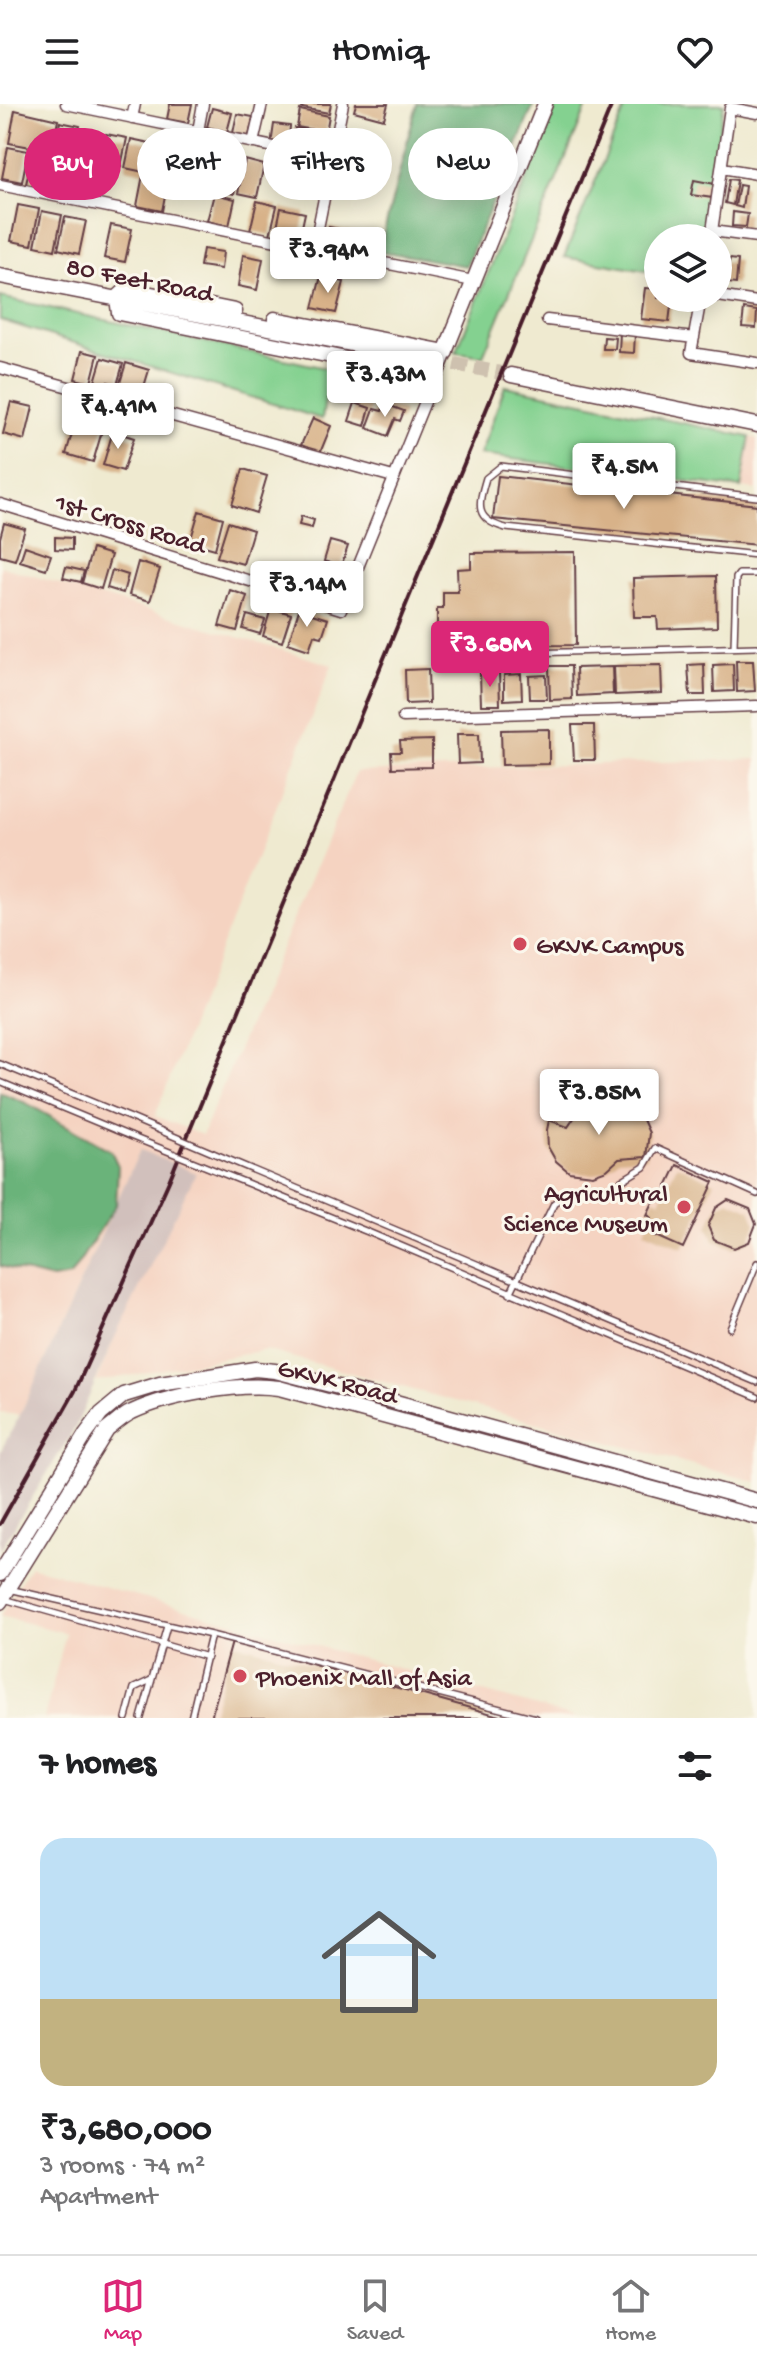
<!DOCTYPE html>
<html lang="en">
<head>
<meta charset="utf-8">
<style>
	:root { --surface:#fff; --page:#f2f2f2; --text:#202124; --muted:#757577; --line:#e0e0e0; --accent:#db2777 }
	body { margin:0; font-family:"Gochi Hand",sans-serif; background:var(--page); color:var(--text); height:100vh; display:flex; flex-direction:column; font-size:30px; white-space:nowrap }
	* { box-sizing:border-box; margin:0 }
	p { font-size:26px; color:var(--muted) }
	.icon { flex:none; width:44px; height:44px; fill:none; stroke:currentColor; stroke-width:2; stroke-linecap:round; stroke-linejoin:round }
	.map { position:relative; height:1614px; overflow:hidden }
	.side { display:flex; flex-direction:column; background:var(--surface); flex:1 }
	.side>* { flex:none }
	.top-card { position:absolute; left:24px; top:24px; width:710px; height:72px; display:flex; gap:16px }
	.tools { position:absolute; left:644px; top:120px; display:grid; gap:16px }
	.tools a { display:grid; place-items:center; width:88px; height:88px; border-radius:50%; background:var(--surface); box-shadow:0 4px 20px #0003; font-size:40px }
	.price { position:absolute; translate:-50% -68px; padding:0 18px; border-radius:8px; background:#fff; color:#222; font-size:26px; line-height:52px; filter:drop-shadow(0 2px 4px #0008) }
	.price::after { content:''; position:absolute; left:50%; top:48px; width:24px; height:18px; margin-left:-12px; background:inherit; clip-path:polygon(0 0,100% 0,50% 100%) }
	.price.active { background:var(--accent); color:#fff }
	ul { padding:0; list-style:none }
	li { display:grid; align-content:center; gap:16px; height:424px; padding:0 40px }
	li+li { border-top:2px solid var(--line) }
	li span { display:grid; place-items:center; height:248px; border-radius:24px; color:#555 }
	li>.icon { margin-inline-start:auto }
	span .icon { width:144px; height:144px; fill:#fffc; stroke-width:1 }
	li b { font-size:34px }
	h2 { display:flex; justify-content:space-between; align-items:center; height:96px; padding:0 40px; font-size:34px }
	.tag { padding:0 28px; border-radius:36px; background:var(--surface); box-shadow:0 4px 20px #0003; font-size:28px; line-height:72px }
	.tag.active { background:var(--accent); color:#fff }
	header { display:flex; justify-content:space-between; align-items:center; height:104px; padding:0 40px; background:var(--surface); font-size:36px; font-weight:600 }
	.tab-bar { display:flex; justify-content:space-around; align-items:center; height:112px; border-top:2px solid var(--line); background:var(--surface); font-size:22px; color:var(--muted) }
	.tab-bar a { display:grid; justify-items:center; gap:4px }
	.tab-bar .active { color:var(--accent) }
	.map>svg:first-child { display:block }
</style>
</head>
<body>
<header><svg class="icon" aria-label="menu" viewBox="0 0 24 24"><path d="M4 6h16M4 12h16M4 18h16"/></svg>Homiq<svg class="icon" aria-label="heart" viewBox="0 0 24 24"><path d="M12 20l-8-8c-3-5 5-10 8-4 3-6 11-1 8 4z"/></svg></header>
<div class="map">
<svg width="757" height="1614" viewBox="0 0 757 1614">
	<rect width="100%" height="100%" fill="#fbf7ec"/>
	<filter id="ink" filterUnits="userSpaceOnUse"><feTurbulence type="fractalNoise" baseFrequency=".0125" numOctaves="2"/><feDisplacementMap in="SourceGraphic" scale="16" xChannelSelector="R" yChannelSelector="G"/><feConvolveMatrix kernelMatrix="1 2 1 2 8 2 1 2 1" color-interpolation-filters="sRGB"/></filter>
	<filter id="wash" filterUnits="userSpaceOnUse"><feTurbulence type="fractalNoise" baseFrequency=".006" numOctaves="4" result="noise"/><feDisplacementMap in="SourceGraphic" scale="32" xChannelSelector="R" yChannelSelector="G"/><feGaussianBlur stdDeviation="1.8" result="paint"/><feColorMatrix in="noise" values="0 0 0 0 0 0 0 0 0 0 0 0 0 0 0 0 0 1.4 0 .05"/><feComposite in="paint" operator="in"/></filter>
	<g filter="url(#wash)">
		<rect width="100%" height="100%" fill="#efead0"/>
		<path fill="#f5d3c1" d="M750,333L757,335V386L741,384Z
			M0,462L332,561L155,1012L202,1031L356,668L757,655V1378L265,1246L96,1278L114,1235L140,1046L20,1311L0,1309Z
			M30,1462L577,1614H44L66,1529L0,1512Z"/>
		<path fill="#d1c0bc" d="M140,1046L196,1069L114,1235L76,1322L0,1446V1348L20,1311Z"/>
		<path fill="#84d190" stroke="#67785e" stroke-width="2" d="M557,0H588L483,252L456,248Z
			M627,0H724L702,134H658V169L564,153Z
			M0,193L330,265L322,315L0,216Z
			M505,282L750,333L741,384L480,351Z"/>
		<path fill="#6bb37a" stroke="#5a6952" stroke-width="2" d="M417,0H534L466,162L379,147Z
			M0,988L26,999L111,1047L118,1062L116,1101L70,1172L52,1175L0,1162Z"/>
		<g id="blocks">
			<path fill="#d8b289" d="M170,0H192L188,19L167,15Z
				M303,0H331L329,9L302,4Z
				M356,0H388L384,15L354,7Z
				M212,4L232,9L227,28L207,23Z
				M15,6L58,16L52,47L9,39Z
				M300,6L329,12L326,28L297,23Z
				M237,10L253,13L249,32L233,29Z
				M60,18L80,22L74,52L54,48Z
				M274,20L290,22L288,43L271,41Z
				M295,24L321,29L317,49L291,44Z
				M106,30L127,34L121,62L100,58Z
				M349,32L381,38L372,83L339,76Z
				M131,35L150,39L144,68L125,64Z
				M153,36L174,40L167,72L147,68Z
				M8,43L28,47L22,78L2,74Z
				M175,43L196,47L191,74L170,70Z
				M33,48L51,52L44,84L26,80Z
				M221,52L242,56L234,90L213,85Z
				M57,53L73,57L66,84L50,80Z
				M77,55L98,59L92,88L71,84Z
				M245,56L264,61L257,93L238,89Z
				M143,71L168,76L162,107L137,102Z
				M729,75L737,76L733,101L725,99Z
				M694,76L715,80L713,94L691,91Z
				M739,81L745,82L742,104L735,102Z
				M214,90L235,95L229,122L207,117Z
				M257,97L277,102L270,131L250,127Z
				M18,101L39,105L32,141L11,137Z
				M281,104L305,109L299,137L275,132Z
				M42,107L62,111L55,146L35,142Z
				M733,108L748,110L746,123L732,122Z
				M65,113L86,117L79,150L58,145Z
				M111,121L132,125L125,158L104,154Z
				M329,123L360,129L356,150L325,144Z
				M203,145L223,148L221,165L200,162Z
				M243,151L263,155L257,186L238,182Z
				M730,155L738,156L736,180L719,178L721,158L729,159Z
				M321,172L344,178L336,209L313,204Z
				M645,184L658,185V194H672L669,218L641,215Z
				M744,205L757,207L756,224L742,223Z
				M620,228L635,229L634,249L619,248Z
				M604,233L616,234L615,245H603Z
				M82,247L98,251L91,279L75,275Z
				M102,254L123,260L117,281L108,278L106,284L94,281Z
				M126,259L149,266L140,296L117,289Z
				M11,298L33,303L25,336L3,330Z
				M355,299L370,304L365,322L349,317Z
				M385,300L404,307L400,317L395,315L388,332L367,324L374,305L382,307Z
				M78,309L105,317L93,358L66,350Z
				M313,314L331,322L320,349L301,341Z
				M113,327L134,334L123,367L103,361Z
				M243,365L267,372L256,409L232,401Z
				M498,372L757,401V441L493,415Z
				M199,407L223,414L215,445L190,438Z
				M301,412L314,416L312,424L299,421Z
				M228,418L253,426L243,460L217,453Z
				M4,419L25,425L15,456L0,452V434Z
				M55,433L72,434V446L55,445Z
				M330,437L348,442L341,463L324,457Z
				M25,442L51,451L46,465L20,457Z
				M92,445L111,451L101,485L82,479Z
				M575,448L576,541L437,542V504H443V488H458L457,465L471,464V449Z
				M138,458L160,465L150,497L129,491Z
				M324,461L341,466L334,490L316,485Z
				M66,463L84,467L81,478L63,474Z
				M112,466L128,471L123,489L107,484Z
				M716,472L717,523L658,525L657,513H634L633,474Z
				M230,486L247,492L237,527L219,522Z
				M271,504L291,510L282,538L263,532Z
				M299,506L328,515L322,533L314,531L309,546L288,539Z
				M247,511L265,516L260,530L243,525Z
				M736,557H753L755,587L737,588Z
				M704,560L705,591H690L688,561Z
				M733,560L734,587L714,588L713,561Z
				M661,561L662,589L615,591L614,562Z
				M549,562H571L572,595L550,596Z
				M612,563L613,590L577,592L576,564Z
				M428,565L429,599L406,600L405,566Z
				M499,568L500,601H481L480,569Z
				M521,570L522,595L504,596V571Z
				M546,571L547,595H530L529,572Z
				M572,621H594L595,656H574Z
				M549,625V660L502,661L501,626Z
				M457,630H479L480,659L458,660Z
				M432,636V663L392,664L391,648H401L400,637Z
				M603,994L625,998L639,1007L649,1029L646,1053L619,1055L607,1066L593,1071L569,1068L556,1057L548,1043L547,1026L549,1016L568,1023L581,1004Z
				M677,1061L714,1078L683,1144L645,1127L651,1113L647,1111L655,1094L660,1097Z
				M728,1096L750,1105L756,1120L749,1138L734,1144L714,1136L708,1122L716,1104Z
				M232,1538L503,1613V1614H211Z"/>
		</g>
	</g>
	<g filter="url(#ink)">
		<use href="#blocks" fill-opacity="0" stroke="#633d44" stroke-width="2"/>
		<g fill="none" stroke-linecap="round" stroke-linejoin="round">
			<path stroke="#cec1af" stroke-width="14" stroke-dasharray="14 7" stroke-linecap="butt" d="M413,252L511,271"/>
			<defs>
				<path id="lane" d="M757,393L501,362L486,374C478,401 474,416 506,424L757,451
					M734,543L736,474L739,470H757
					M446,551L757,543
					M0,960L131,1014
					M0,978L130,1032
					M213,1049L757,1278
					M202,1061L368,1128L757,1293
					M510,1190L554,1099L570,1088L610,1084L644,1063L655,1044L757,1090
					M730,1224L757,1159
					M9,1485L211,1531L191,1614
					M4,1495L207,1553
					M211,1531L536,1614
					M126,1614L134,1584L151,1576
					M141,1614L167,1522"/>
				<path id="street" d="M66,0L332,55
					M132,14L135,0
					M198,27L203,0
					M253,39L262,0
					M722,64L757,70
					M0,81L473,177
					M712,127L757,133
					M711,134L730,4L757,9
					M314,144L343,0
					M718,192L757,198
					M701,194L691,249L757,259
					M547,216L694,234
					M0,264L393,373
					M0,400L341,505L435,273
					M403,613L757,602"/>
				<path id="secondary" d="M0,172L413,252
					M117,194L119,209L435,273L545,0
					M117,194L127,185L235,207
					M275,215L446,248
					M511,271L757,321
					M0,1470L86,1330L101,1310L124,1291L160,1280L255,1265L275,1267L370,1291L757,1397
					M0,1498L107,1326C115,1320 123,1312 132,1308C168,1291 240,1278 279,1284L757,1413"/>
			</defs>
			<use href="#lane" stroke="#633d44" stroke-width="8"/>
			<use href="#street" stroke="#633d44" stroke-width="13"/>
			<use href="#secondary" stroke="#633d44" stroke-width="17"/>
			<use href="#lane" stroke="#fff" stroke-width="5"/>
			<use href="#street" stroke="#fff" stroke-width="10"/>
			<use href="#secondary" stroke="#fff" stroke-width="14"/>
			<path stroke="#4a1f2b" stroke-width="4" d="M0,1420L75,1287L169,1077L612,0"/>
			<defs>
				<path id="lane-bridge" d="M131,1014L213,1049
					M130,1032L202,1061"/>
			</defs>
			<use href="#lane-bridge" stroke="#633d44" stroke-width="8" stroke-linecap="butt"/>
			<use href="#lane-bridge" stroke="#fff" stroke-width="5"/>
		</g>
	</g>
	<g fill="#d1495b" stroke="#fbf7ec" stroke-width="3">
		<circle cx="520" cy="840" r="8"/>
		<circle cx="684" cy="1103" r="8"/>
		<circle cx="240" cy="1572" r="8"/>
	</g>
	<g text-anchor="middle" stroke-width="6" stroke-linejoin="round" paint-order="stroke">
		<g font-size="26" fill="#4a1f2b" stroke="#fbf7ec">
			<text transform="translate(140 174) rotate(11)" y="9">80 Feet Road</text>
			<text transform="translate(131 418) rotate(17)" y="9">1st Cross Road</text>
			<text transform="translate(338 1276) rotate(14)" y="9">GKVK Road</text>
		</g>
		<g font-size="26" fill="#4a1f2b" stroke="#fbf7ec" text-anchor="start">
			<text x="536" y="849">GKVK Campus</text>
			<text x="668" y="1097" text-anchor="end">Agricultural<tspan x="668" dy="30">Science Museum</tspan></text>
			<text x="256" y="1581">Phoenix Mall of Asia</text>
		</g>
	</g>
</svg>
<div class="tools">
<a><svg class="icon" aria-label="layers" viewBox="0 0 24 24"><path d="M12 4l9 5-9 5-9-5zM3 14l9 5 9-5"/></svg></a>
</div>
<b class="price" style="left:328px;top:191px">₹3.94M</b>
<b class="price" style="left:385px;top:315px">₹3.43M</b>
<b class="price" style="left:118px;top:347px">₹4.41M</b>
<b class="price" style="left:624px;top:407px">₹4.5M</b>
<b class="price" style="left:307px;top:525px">₹3.14M</b>
<b class="price active" style="left:490px;top:585px">₹3.68M</b>
<b class="price" style="left:599px;top:1033px">₹3.85M</b>
<div class="top-card">
<a class="tag active">Buy</a>
<a class="tag">Rent</a>
<a class="tag">Filters</a>
<a class="tag">New</a>
</div>
</div>
<section class="side">
<h2>7 homes<svg class="icon" aria-label="filters" viewBox="0 0 24 24"><path d="M4 7h16M4 17h16"/><circle cx="9" cy="7" r="2"/><circle cx="15" cy="17" r="2"/></svg></h2>
<ul>
<li><span style="background:linear-gradient(#bfe0f5 65%,#c2b280 0)"><svg class="icon" aria-label="home" viewBox="0 0 24 24"><path d="M3 11l9-7 9 7M6 9v11h12V9"/></svg></span><div><b>₹3,680,000</b><p>3 rooms · 74 m²</p><p>Apartment</p></div></li>
</ul>
</section>
<nav class="tab-bar">
<a class="active"><svg class="icon" aria-label="map" viewBox="0 0 24 24"><path d="M3 6l6-2 6 2 6-2v14l-6 2-6-2-6 2zM9 4v14M15 6v14"/></svg>Map</a>
<a><svg class="icon" aria-label="saved" viewBox="0 0 24 24"><path d="M7 4h10v16l-5-4-5 4z"/></svg>Saved</a>
<a><svg class="icon" aria-label="home" viewBox="0 0 24 24"><path d="M3 11l9-7 9 7M6 9v11h12V9"/></svg>Home</a>
</nav>
</body>
</html>
